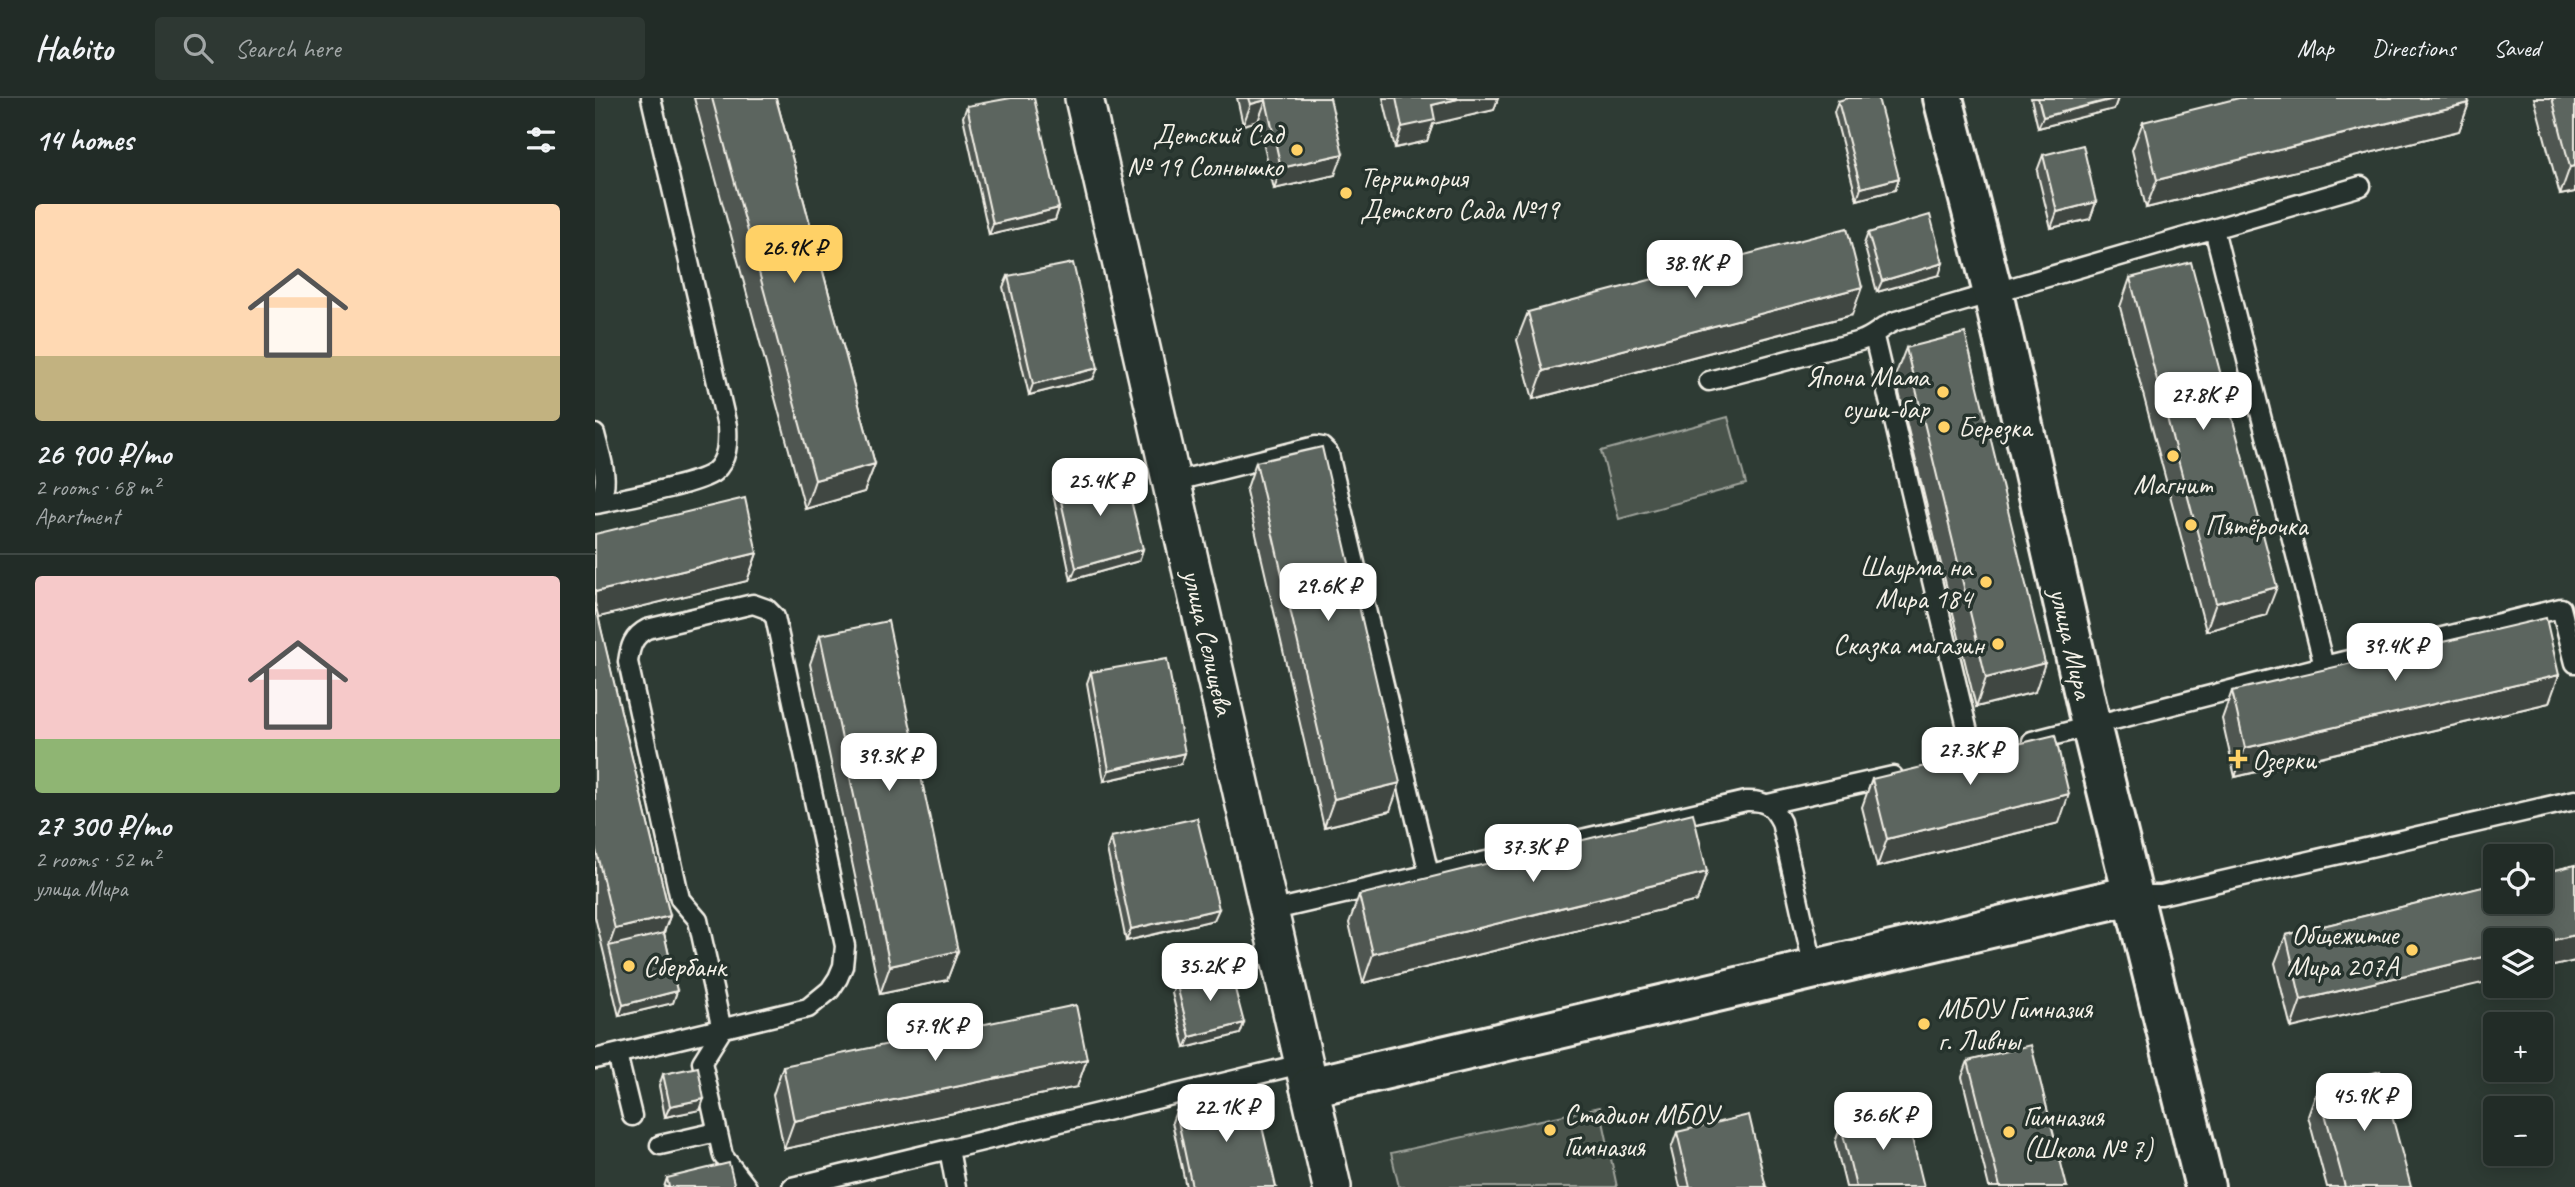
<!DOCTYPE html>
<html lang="en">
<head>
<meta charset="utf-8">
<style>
	:root { --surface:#222c27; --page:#2e3833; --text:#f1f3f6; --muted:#a2a7a7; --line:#3f4844; --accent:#ffd166 }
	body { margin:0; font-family:Caveat,sans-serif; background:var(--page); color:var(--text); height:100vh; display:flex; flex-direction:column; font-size:26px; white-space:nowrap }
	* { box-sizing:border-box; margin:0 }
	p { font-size:23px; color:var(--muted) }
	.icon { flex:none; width:38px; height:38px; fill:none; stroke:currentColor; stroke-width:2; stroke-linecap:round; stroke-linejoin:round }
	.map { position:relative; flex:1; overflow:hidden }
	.details { display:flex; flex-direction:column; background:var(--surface); width:595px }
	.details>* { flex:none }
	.controls { position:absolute; left:1888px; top:746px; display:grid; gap:14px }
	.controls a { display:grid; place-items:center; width:70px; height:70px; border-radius:7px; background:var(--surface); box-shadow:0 4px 18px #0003,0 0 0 2px var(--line); font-size:35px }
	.price { position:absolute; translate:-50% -60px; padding:0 16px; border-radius:14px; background:#fff; color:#222; font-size:23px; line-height:46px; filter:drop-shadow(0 2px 4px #0008) }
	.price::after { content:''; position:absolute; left:50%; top:42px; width:21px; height:16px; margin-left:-10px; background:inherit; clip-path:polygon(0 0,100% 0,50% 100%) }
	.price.active { background:var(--accent); color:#111 }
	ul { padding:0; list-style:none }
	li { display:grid; align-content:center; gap:14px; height:371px; padding:0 35px }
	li+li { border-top:2px solid var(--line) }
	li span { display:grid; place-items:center; height:217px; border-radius:7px; color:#555 }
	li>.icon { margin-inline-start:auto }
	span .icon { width:126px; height:126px; fill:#fffc; stroke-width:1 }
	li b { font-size:30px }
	h2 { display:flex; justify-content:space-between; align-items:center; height:84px; padding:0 35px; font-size:30px }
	header { display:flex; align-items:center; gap:42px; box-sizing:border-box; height:98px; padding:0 35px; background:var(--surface); border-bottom:2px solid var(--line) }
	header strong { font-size:33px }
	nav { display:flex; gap:38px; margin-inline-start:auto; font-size:24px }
	.search { width:490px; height:63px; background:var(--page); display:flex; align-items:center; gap:18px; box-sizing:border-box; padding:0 24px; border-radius:7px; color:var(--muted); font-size:26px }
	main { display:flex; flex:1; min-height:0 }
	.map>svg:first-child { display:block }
</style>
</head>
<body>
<header>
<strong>Habito</strong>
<div class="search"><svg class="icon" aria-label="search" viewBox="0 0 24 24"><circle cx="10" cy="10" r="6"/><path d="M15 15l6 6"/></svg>Search here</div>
<nav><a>Map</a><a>Directions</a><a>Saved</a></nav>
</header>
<main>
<section class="details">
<h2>14 homes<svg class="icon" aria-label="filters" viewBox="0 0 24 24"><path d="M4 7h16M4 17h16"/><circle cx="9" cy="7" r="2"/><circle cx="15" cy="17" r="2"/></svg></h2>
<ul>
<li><span style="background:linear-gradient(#ffd9b3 70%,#c2b280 0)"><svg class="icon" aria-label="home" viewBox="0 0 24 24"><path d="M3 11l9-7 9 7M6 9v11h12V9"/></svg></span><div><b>26 900 ₽/mo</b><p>2 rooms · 68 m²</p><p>Apartment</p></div></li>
<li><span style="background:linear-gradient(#f6c9c9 75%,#8fb573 0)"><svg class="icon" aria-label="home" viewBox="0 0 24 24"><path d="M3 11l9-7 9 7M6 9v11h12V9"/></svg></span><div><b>27 300 ₽/mo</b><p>2 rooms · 52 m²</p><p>улица Мира</p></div></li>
</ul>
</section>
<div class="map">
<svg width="1980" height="1089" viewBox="0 0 1980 1089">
	<rect width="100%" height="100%" fill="#2e3b34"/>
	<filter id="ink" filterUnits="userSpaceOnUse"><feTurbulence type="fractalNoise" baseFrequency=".0143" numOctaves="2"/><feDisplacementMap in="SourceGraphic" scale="14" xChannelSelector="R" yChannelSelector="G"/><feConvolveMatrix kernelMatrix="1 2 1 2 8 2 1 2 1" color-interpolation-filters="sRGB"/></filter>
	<g filter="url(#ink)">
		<path fill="#48524c" stroke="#9ea29a" stroke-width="2" d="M1133,319L1151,386L1024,421L1006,353Z
			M1005,1009L1022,1089H804L796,1055Z"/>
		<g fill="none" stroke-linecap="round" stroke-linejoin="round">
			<defs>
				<path id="lane" d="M1279,239L1379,659
					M1114,283L1265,243C1279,239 1287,228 1301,223L1766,88
					M0,336C5,358 19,389 0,406
					M577,384L721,348L727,349L734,356L834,776
					M1,406C24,401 105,386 119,374C133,362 133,344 132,328L56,0
					M1729,568L1966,510L1980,565
					M1437,643L1729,568L1619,131
					M1173,706L1298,678
					M1537,797H1566L1980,702
					M675,813L1151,703C1170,702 1178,708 1186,724L1219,871
					M22,956L37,1018
					M0,961L213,910L235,892L243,880L248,868L250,848L180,519L172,511L158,506L52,531C38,538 35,549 33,564L85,801L103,822L127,932L107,964L128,1058L152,1089
					M65,1047L122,1034
					M354,1051L361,1089
					M197,1089L710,965"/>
				<path id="street" d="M489,0L737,1089"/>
				<path id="secondary" d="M1348,0L1398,195L1496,627L1610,1089
					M715,989L1537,797"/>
			</defs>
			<use href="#lane" stroke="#f4f1e8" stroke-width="23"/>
			<use href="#street" stroke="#f4f1e8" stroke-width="42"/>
			<use href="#secondary" stroke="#f4f1e8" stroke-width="44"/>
			<use href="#lane" stroke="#26332d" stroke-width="18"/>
			<use href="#street" stroke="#26332d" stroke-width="37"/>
			<use href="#secondary" stroke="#26332d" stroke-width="38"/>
		</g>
		<path fill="#4f5751" stroke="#f4f1e8" stroke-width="2" d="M99,0H181L280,366L269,394L210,411Z
			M642,0H735L740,77L679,91L663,23L648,27Z
			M788,0H903L899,12L838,26L832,43L800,50Z
			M1436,0H1523L1519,11L1443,30Z
			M1939,0H1980V94L1965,97Z
			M1243,3L1304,80L1300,92L1262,102L1239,14Z
			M1874,5L1864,33L1551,110L1537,52L1548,24Z
			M372,8L464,110L460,122L394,137L368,19Z
			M1448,57L1501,104L1495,121L1456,130L1442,73Z
			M1273,135L1344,177L1282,194L1269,146Z
			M413,178L498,281L434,297L408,189Z
			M1535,180L1671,517L1611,533L1525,209Z
			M933,214L1257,217L938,301L922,242Z
			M1311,250L1440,594L1381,609L1300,278Z
			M661,364L795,713L729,729L651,393Z
			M462,385L548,451L544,463L476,482L458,396Z
			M0,436L162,455L152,483L3,519L75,818L69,835L82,893L78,905L24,918L0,819Z
			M225,537L363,853L352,882L285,896L215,566Z
			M496,574L590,655L586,666L509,683L492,585Z
			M1637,593L1954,605L1640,679L1627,621Z
			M1277,681L1464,725L1282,769L1267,709Z
			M516,739L619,822L531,843L512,751Z
			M1980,767V863L1946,871V842L1696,930L1680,865L1691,837Z
			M1112,774L1102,803L768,885L754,825L764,797Z
			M581,884L649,925L645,936L590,950L577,895Z
			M492,961L482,989L189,1051L178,997L188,968Z
			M1373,963L1472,1089H1394L1367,979Z
			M68,976L105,1012L70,1019L64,988Z
			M1723,990L1816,1089H1732L1713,1018Z
			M581,1013L681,1089H591L577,1024Z
			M1246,1028L1329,1089H1251L1240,1044Z
			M1082,1034L1171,1089H1085L1076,1051Z
			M72,1080L140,1089H69Z"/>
		<path fill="#404742" stroke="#f4f1e8" stroke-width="2" d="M867,0H903L899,12L838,26L832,43L800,50L807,29L837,7Z
			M1523,0L1519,11L1443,30L1448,19Z
			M671,2L663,23L648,27L656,6Z
			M1874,5L1864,33L1551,110L1562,82Z
			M748,56L740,77L679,91L686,70Z
			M1980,68V94L1965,97L1975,69Z
			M1304,80L1300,92L1262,102L1266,90Z
			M1501,104L1495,121L1456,130L1462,114Z
			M464,110L460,122L394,137L398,126Z
			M1348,165L1344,177L1282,194L1287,183Z
			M1267,189L1257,217L938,301L948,273Z
			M503,270L498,281L434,297L438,286Z
			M280,366L269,394L210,411L220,382Z
			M548,451L544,463L476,482L481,470Z
			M162,455L152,483L0,520V494Z
			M1682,489L1671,517L1611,533L1621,505Z
			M1450,565L1440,594L1381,609L1391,580Z
			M1964,577L1954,605L1640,679L1650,650Z
			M590,655L586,666L509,683L514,672Z
			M805,685L795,713L729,729L739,701Z
			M1474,696L1464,725L1282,769L1292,741Z
			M1112,774L1102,803L768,885L778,856Z
			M624,811L619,822L531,843L536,831Z
			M75,818L64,846L14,848L20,831Z
			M1980,837V863L1946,871V845Z
			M363,853L352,882L285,896L295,868Z
			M1900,856V882L1696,930L1706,902Z
			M82,893L78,905L24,918L28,907Z
			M649,925L645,936L590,950L595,939Z
			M492,961L482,989L189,1051L199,1023Z
			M109,1001L105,1012L70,1019L75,1008Z"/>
		<path fill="#5c655e" stroke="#f4f1e8" stroke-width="2" d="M117,0H181L280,366L220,382Z
			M416,0H439L464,110L398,126L372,8Z
			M654,0H735L748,56L686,70L671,2L656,6Z
			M801,0H867L837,7L840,22L807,29Z
			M1253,0H1283L1304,80L1266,90L1243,3Z
			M1443,0H1521L1448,19Z
			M1644,0H1873L1874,5L1562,82L1548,24Z
			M1957,0H1980V68L1975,69Z
			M1488,47L1501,104L1462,114L1448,57Z
			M1335,117L1348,165L1287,183L1273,135Z
			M1252,130L1267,189L948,273L933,214Z
			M1596,164L1682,489L1621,505L1535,180Z
			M478,165L503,270L438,286L413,178Z
			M1370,235L1450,565L1391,580L1311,250Z
			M727,349L805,685L739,701L661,364Z
			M529,374L548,451L481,470L462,385Z
			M150,400L162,455L0,494V436Z
			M0,505L75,818L20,831L0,748Z
			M1951,520L1964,577L1650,650L1637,593Z
			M293,523L363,853L295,868L225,537Z
			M572,561L590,655L514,672L496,574Z
			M1460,637L1474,696L1292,741L1277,681Z
			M1098,715L1112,774L778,856L764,797Z
			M602,720L624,811L536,831L516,739Z
			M1980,767V837L1946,845V842H1900V856L1706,902L1691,837L1900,786V803H1946V776Z
			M69,835L82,893L28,907L14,848Z
			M635,872L649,925L595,939L581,884Z
			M481,907L492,961L199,1023L188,968Z
			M1436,947L1472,1089H1405L1373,963Z
			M103,969L109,1001L75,1008L68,976Z
			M1785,973L1816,1089H1750L1723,990Z
			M659,994L681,1089H597L581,1013Z
			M1310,1012L1329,1089H1261L1246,1028Z
			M1154,1017L1171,1089H1095L1082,1034Z
			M134,1065L140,1089H74L72,1080Z"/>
	</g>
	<g fill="#ffd166" stroke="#26332d" stroke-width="2.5">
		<circle cx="702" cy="52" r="7"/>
		<circle cx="751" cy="95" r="7"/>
		<circle cx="1348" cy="294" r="7"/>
		<circle cx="1349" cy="329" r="7"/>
		<circle cx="1578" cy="358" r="7"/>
		<circle cx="1596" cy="427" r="7"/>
		<circle cx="1391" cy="484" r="7"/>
		<circle cx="1403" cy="546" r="7"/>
		<path d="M1639.5 650.5h7v7h7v7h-7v7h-7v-7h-7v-7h7z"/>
		<circle cx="1817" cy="852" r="7"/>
		<circle cx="34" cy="868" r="7"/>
		<circle cx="1329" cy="926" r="7"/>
		<circle cx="955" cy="1032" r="7"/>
		<circle cx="1414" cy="1034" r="7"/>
	</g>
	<g text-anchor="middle" stroke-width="7" stroke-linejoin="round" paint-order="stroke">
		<g font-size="28" fill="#f4f1e8" stroke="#26332d" text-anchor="start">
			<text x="688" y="46" text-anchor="end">Детский Сад<tspan x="688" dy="32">№ 19 Солнышко</tspan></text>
			<text x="765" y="89">Территория<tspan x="765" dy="32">Детского Сада №19</tspan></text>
			<text x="1334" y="288" text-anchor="end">Япона Мама<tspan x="1334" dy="32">суши-бар</tspan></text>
			<text x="1363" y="339">Березка</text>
			<text x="1578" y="396" text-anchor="middle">Магнит</text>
			<text x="1610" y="437">Пятёрочка</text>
			<text x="1377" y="478" text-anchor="end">Шаурма на<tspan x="1377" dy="32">Мира 184</tspan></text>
			<text x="1389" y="556" text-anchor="end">Сказка магазин</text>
			<text x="1657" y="671">Озерки</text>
			<text x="1803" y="846" text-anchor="end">Общежитие<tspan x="1803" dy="32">Мира 207А</tspan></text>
			<text x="48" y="878">Сбербанк</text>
			<text x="1343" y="920">МБОУ Гимназия<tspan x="1343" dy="32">г. Ливны</tspan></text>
			<text x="969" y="1026">Стадион МБОУ<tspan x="969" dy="32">Гимназия</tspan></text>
			<text x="1428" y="1028">Гимназия<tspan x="1428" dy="32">(Школа № 7)</tspan></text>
		</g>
		<g font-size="28" fill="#f4f1e8" stroke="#26332d">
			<text transform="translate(614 544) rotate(77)" y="10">улица Селищева</text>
			<text transform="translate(1477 545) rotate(77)" y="10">улица Мира</text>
		</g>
	</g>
</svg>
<div class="controls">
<a><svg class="icon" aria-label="locate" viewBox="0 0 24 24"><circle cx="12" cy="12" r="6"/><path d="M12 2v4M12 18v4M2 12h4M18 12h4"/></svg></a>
<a><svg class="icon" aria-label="layers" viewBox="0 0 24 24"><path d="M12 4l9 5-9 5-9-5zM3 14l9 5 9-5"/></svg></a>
<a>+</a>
<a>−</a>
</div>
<b class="price active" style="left:199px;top:187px">26.9K ₽</b>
<b class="price" style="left:1100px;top:202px">38.9K ₽</b>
<b class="price" style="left:1608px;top:334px">27.8K ₽</b>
<b class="price" style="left:505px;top:420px">25.4K ₽</b>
<b class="price" style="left:733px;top:525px">29.6K ₽</b>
<b class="price" style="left:1800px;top:585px">39.4K ₽</b>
<b class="price" style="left:1375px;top:689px">27.3K ₽</b>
<b class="price" style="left:294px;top:695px">39.3K ₽</b>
<b class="price" style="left:938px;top:786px">37.3K ₽</b>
<b class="price" style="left:615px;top:905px">35.2K ₽</b>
<b class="price" style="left:340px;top:965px">57.9K ₽</b>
<b class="price" style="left:1769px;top:1035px">45.9K ₽</b>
<b class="price" style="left:631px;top:1046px">22.1K ₽</b>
<b class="price" style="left:1288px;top:1054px">36.6K ₽</b>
</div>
</main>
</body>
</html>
